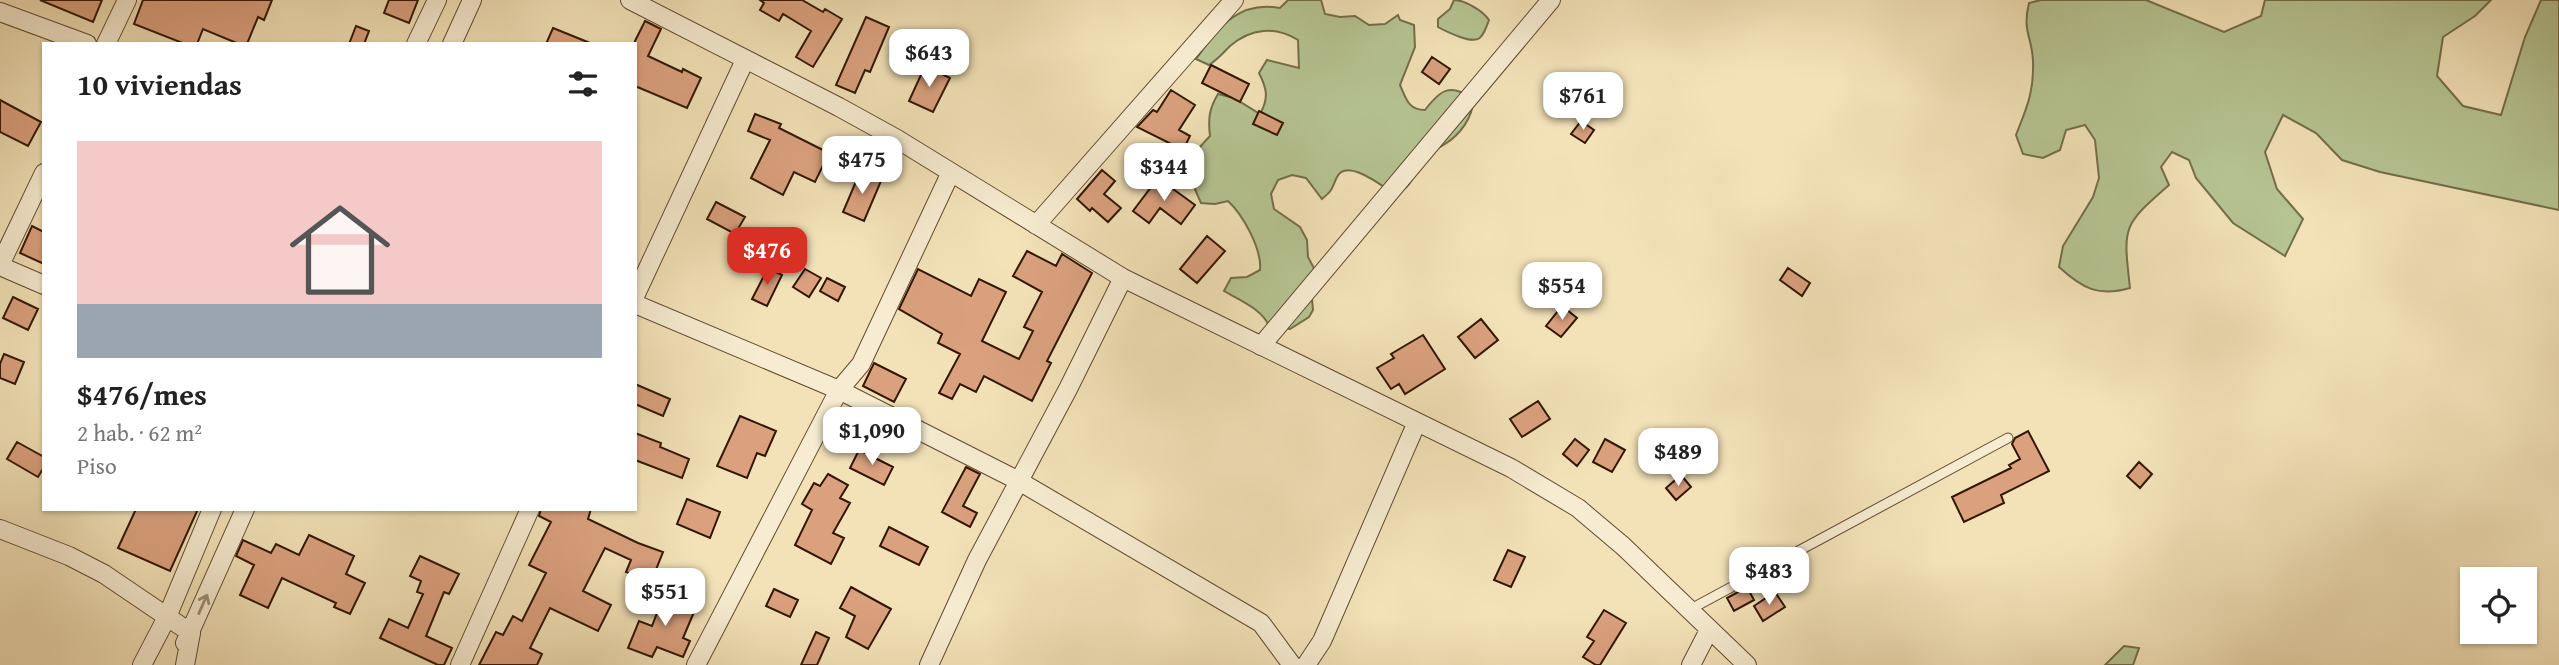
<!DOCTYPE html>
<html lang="es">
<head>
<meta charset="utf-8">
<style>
	:root { --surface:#fff; --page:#f6f6f6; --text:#222; --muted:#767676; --line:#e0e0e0; --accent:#d93025 }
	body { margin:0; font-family:"Gentium Book Plus",serif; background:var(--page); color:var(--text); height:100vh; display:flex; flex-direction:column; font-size:26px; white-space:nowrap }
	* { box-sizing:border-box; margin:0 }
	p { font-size:23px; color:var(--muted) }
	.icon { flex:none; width:38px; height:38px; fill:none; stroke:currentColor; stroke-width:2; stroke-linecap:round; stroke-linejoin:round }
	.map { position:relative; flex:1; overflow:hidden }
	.drawer { position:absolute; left:42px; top:42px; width:595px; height:469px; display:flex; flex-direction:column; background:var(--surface); border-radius:0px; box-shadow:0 2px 5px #0004 }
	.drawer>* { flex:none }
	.tools { position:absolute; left:2460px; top:567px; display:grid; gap:14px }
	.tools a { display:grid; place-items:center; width:77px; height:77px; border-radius:0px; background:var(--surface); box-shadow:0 2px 5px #0004; font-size:35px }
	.price { position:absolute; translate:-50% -60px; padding:0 16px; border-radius:14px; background:#fff; color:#222; font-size:23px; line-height:46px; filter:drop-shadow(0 2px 4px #0008) }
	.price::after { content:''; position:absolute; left:50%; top:42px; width:21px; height:16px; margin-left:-10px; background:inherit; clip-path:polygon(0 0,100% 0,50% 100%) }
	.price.on { background:var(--accent); color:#fff }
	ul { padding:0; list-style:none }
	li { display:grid; align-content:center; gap:14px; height:371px; padding:0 35px }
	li+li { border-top:2px solid var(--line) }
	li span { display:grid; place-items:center; height:217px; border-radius:0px; color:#555 }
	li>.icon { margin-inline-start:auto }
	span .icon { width:126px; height:126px; fill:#fffc; stroke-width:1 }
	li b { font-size:30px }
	h2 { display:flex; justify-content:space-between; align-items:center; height:84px; padding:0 35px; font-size:30px }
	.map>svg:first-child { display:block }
</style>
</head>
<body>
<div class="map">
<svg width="2559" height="665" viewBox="0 0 2559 665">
	<rect width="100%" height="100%" fill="#f3e2b8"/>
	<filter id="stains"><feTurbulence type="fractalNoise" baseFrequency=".00286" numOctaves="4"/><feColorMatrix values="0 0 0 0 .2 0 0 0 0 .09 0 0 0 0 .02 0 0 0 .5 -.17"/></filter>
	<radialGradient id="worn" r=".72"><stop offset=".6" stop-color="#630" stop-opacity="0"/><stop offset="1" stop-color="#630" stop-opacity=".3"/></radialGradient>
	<path fill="#b6c492" stroke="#746e4a" stroke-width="2" d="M1288,0H1321L1325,14L1340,17L1355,16L1369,25L1385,24L1398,15L1400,20L1414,25L1415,47L1400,85C1406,98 1408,110 1425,110C1441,89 1450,83 1474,99C1472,118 1461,134 1445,144C1439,148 1431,151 1426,157C1416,169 1412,189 1395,194C1383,187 1347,157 1337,177C1331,189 1334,189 1322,199L1306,178L1292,175L1278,180L1271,194L1274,209L1300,227L1307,240L1308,257L1316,272L1311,287L1313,310L1309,317L1290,329L1269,326C1262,309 1239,300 1224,291L1231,278L1247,277L1260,270C1262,249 1243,215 1228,201L1215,204L1201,203C1186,169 1183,164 1210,136C1208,119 1209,109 1218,94L1234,98L1260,114C1269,98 1267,89 1259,73L1267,60L1299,68L1298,40C1275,26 1251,28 1230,46C1223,53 1218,59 1209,65L1196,59C1218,29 1237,0 1280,8Z
		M1454,0C1465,0 1483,11 1489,20C1482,39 1480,44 1460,37C1452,34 1445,31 1438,27V19L1450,9Z
		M2041,0H2146L2224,32L2261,16L2265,0H2491L2475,16L2443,37L2437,76L2463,106L2501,115L2525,37L2541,0H2559V210L2380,172L2342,160L2316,133L2283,115L2265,152L2277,189L2303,219L2285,256L2233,223L2196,178L2189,160L2172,152L2161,167L2169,185C2122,226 2123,226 2130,288C2099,297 2083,289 2059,267L2063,246L2093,197L2099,178L2095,140L2085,125L2066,130L2060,150L2043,158L2023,154L2016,135C2027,107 2034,92 2033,61C2032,36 2022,32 2029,3Z
		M2124,646L2139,648L2133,665H2105Z"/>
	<path fill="#dba17f" stroke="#311703" stroke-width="2" d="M40,0H102L93,22Z
		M143,0H272L264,20L258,17L247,44H239L203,29L197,44H185L134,24Z
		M389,0H418L409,23L384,13Z
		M760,0H802L823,12L825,9L842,19L813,67L796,57L811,31L783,14L779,21L760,10L764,3Z
		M866,17L889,27L870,72L865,70L855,93L836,85Z
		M645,21L661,29L648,56L682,72L683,69L701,78L687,108L635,86V41Z
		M356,26L369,31L364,44H349Z
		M553,28L590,43V44H546Z
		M1432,57L1450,69L1439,84L1422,72Z
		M1211,65L1249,84L1240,102L1202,83Z
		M925,66L950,78L933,112L909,101Z
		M1171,90L1195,105L1179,130L1190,136L1183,150L1137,127L1153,110L1157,112Z
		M0,100L41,122L28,146L0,132Z
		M1259,111L1283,123L1277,135L1253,124Z
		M755,114L781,124L779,128L829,153L815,182L794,172L783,195L751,178L770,140L748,131Z
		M1581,121L1594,130L1585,143L1571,134Z
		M1102,170L1115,181L1104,194L1121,208L1108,222L1092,208L1090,211L1077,199Z
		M860,172L881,181L864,221L843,212Z
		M1158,178L1195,205L1181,224L1160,208L1149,223L1133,211Z
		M716,202L745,217L735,234L707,219Z
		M32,226L44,232V264L20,253Z
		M1207,236L1225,251L1197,283L1180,269Z
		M1027,251L1056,266L1062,254L1092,273L1047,361L1051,363L1032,401L984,376L976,392L960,384L952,399L939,393L960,354L938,343L942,334L899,309L918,269L971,296L979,279L1006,292L982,341L1019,359L1033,331L1024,327L1042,292L1013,276Z
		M768,268L782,275L767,306L752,299Z
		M1788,268L1810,283L1802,296L1780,280Z
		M805,269L821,278L809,297L793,287Z
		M827,278L845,287L838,301L820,291Z
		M13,297L38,309L28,330L3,318Z
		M1562,306L1577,318L1561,337L1546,326Z
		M1481,319L1498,340L1475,358L1458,337Z
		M1423,335L1445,369L1405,394L1399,384L1391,389L1377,368L1394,358L1391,354Z
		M4,354L24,362L15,384L0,378V364Z
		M874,363L906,379L894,402L863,386Z
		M635,384L670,399L663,416L635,404Z
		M1538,401L1550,419L1522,437L1510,419Z
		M740,416L776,431L765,456L757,453L747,478L717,466Z
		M2028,431L2049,471L2001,495L2004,503L1964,522L1952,497L2011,468L2009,465L2020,459L2012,444L2015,438Z
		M635,433L661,443L660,447L689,459L682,478L635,460Z
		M1575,439L1589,450L1577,466L1563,454Z
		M1605,439L1625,450L1612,472L1593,462Z
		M17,442L44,457V467L38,477L7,459Z
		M859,450L893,467L884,485L850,468Z
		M2139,462L2152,474L2140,488L2127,476Z
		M966,467L980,474L963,506L977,513L970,527L942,512Z
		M828,474L848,485L840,498L850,503L833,533L844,538L831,564L795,545L812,510L802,504L814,483L820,486Z
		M1681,475L1691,487L1676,500L1666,488Z
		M687,499L720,512L710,538L677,524Z
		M136,509H198L170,571L118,548Z
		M541,509H591L588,519L638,543L663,552L651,582L626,572L631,560L605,548L583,591L611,605L598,631L550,608L530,648L542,654L537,665H479L496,632L503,635L513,616L522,621L546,573L529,565L551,522L539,516Z
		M889,527L928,547L919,565L880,546Z
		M309,535L354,556L346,574L365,583L350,614L334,607L336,603L282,578L268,608L240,595L254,565L236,556L243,540L271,553L276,544L299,555Z
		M1508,550L1525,557L1511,587L1494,580Z
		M420,556L459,574L449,594L444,592L426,636L452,648L444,665H438L380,638L389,619L408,628L423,594L417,592L421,581L410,576Z
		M851,587L891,609L868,649L846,637L855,616L840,608Z
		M1747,587L1754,600L1734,611L1727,598Z
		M774,589L798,600L790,617L766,606Z
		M665,592L697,605L683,638L690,641L683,657L657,647L652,657L628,648L639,621L652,626Z
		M1775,592L1785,607L1763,621L1754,606Z
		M1604,610L1626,623L1600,665H1596L1583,657L1594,641L1587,637Z
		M816,632L829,638L817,665H801Z"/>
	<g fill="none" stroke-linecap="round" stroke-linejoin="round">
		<defs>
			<path id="lane" d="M1689,610L2008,438"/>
			<path id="street" d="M630,0L839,107L897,139L1123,278L1511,468L1578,508L1623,546L1747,665
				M0,12L87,44
				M106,44L127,0
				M416,44L437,0
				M452,44L472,0
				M1036,225L1234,0
				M0,265L44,173
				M0,266L44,285
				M635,296L745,60
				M635,304L839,390L1017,480L1261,623L1292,665
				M1261,346L1551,0
				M0,529L69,556L104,574L191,633L185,665
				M185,643L245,509
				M142,665L167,617L212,509
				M460,665L530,509
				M696,665L839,390L861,364L951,172
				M929,665L977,560L1068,389L1123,278
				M1306,665L1322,641L1417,422
				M1691,665L1709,630"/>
		</defs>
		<use href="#lane" stroke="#624a30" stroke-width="11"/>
		<use href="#street" stroke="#624a30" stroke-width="20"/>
		<use href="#lane" stroke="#f7ecd1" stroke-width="9"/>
		<use href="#street" stroke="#f7ecd1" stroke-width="18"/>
	</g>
	<defs><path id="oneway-shaft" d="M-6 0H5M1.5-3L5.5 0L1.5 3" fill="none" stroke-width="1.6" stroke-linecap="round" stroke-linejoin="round" transform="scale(1.75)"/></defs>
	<use stroke="#9e8c74" href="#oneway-shaft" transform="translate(203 604) rotate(-66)"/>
	<rect width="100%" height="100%" filter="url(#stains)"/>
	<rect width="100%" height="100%" fill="url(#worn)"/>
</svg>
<div class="tools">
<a><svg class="icon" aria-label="locate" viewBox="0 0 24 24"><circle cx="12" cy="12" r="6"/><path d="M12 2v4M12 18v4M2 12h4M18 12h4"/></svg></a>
</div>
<b class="price" style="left:929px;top:89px">$643</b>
<b class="price" style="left:1583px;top:132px">$761</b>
<b class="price" style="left:862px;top:196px">$475</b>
<b class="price" style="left:1164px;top:203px">$344</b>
<b class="price on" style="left:767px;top:287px">$476</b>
<b class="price" style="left:1562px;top:322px">$554</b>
<b class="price" style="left:872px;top:467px">$1,090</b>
<b class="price" style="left:1678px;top:488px">$489</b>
<b class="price" style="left:1769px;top:607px">$483</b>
<b class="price" style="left:665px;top:628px">$551</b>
<section class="drawer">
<h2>10 viviendas<svg class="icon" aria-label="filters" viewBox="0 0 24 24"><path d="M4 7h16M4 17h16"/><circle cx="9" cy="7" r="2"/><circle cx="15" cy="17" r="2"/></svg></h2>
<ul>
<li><span style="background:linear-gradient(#f6c9c9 75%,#9aa5b1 0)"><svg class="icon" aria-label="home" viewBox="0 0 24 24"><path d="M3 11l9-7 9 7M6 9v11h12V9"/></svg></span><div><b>$476/mes</b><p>2 hab. · 62 m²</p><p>Piso</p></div></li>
</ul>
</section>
</div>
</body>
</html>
